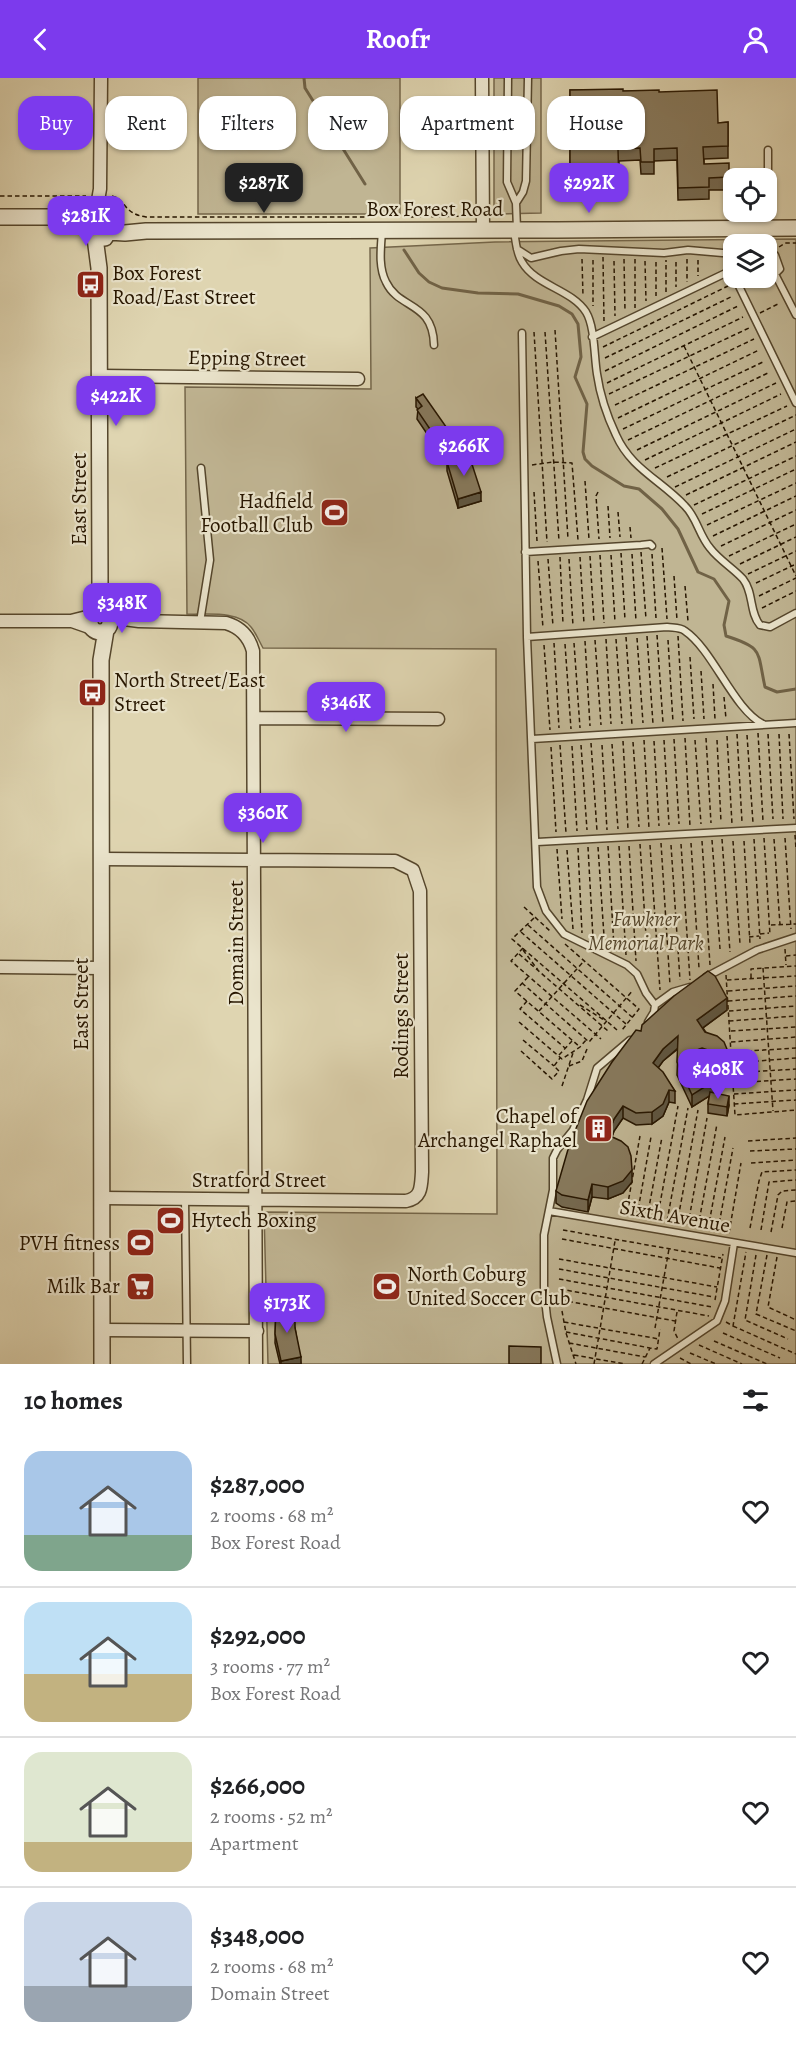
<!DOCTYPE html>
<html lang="en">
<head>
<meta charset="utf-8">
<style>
	:root { --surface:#fff; --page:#f2f2f2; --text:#202124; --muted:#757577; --line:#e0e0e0; --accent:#7c3aed }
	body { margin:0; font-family:Alegreya,serif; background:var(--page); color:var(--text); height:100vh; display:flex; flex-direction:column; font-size:22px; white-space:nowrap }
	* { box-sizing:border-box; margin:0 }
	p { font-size:20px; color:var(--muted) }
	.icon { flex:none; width:33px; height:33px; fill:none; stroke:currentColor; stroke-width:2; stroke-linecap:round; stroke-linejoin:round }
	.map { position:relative; height:1286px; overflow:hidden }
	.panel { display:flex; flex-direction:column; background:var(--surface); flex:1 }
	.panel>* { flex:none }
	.hud { position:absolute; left:18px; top:18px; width:760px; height:54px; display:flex; gap:12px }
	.controls { position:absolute; left:723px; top:90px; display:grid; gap:12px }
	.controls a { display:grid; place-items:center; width:54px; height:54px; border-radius:12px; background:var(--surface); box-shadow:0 2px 4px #0004; font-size:30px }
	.price { position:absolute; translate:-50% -51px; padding:0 14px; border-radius:12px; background:var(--accent); color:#fff; font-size:20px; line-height:39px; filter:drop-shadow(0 2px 3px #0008) }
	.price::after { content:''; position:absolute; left:50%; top:36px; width:18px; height:14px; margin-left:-9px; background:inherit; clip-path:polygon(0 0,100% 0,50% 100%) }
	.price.active { background:#222; color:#fff }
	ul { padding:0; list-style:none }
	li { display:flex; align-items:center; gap:18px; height:150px; padding:0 24px }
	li+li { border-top:2px solid var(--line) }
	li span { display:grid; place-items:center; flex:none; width:168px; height:120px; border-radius:18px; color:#555 }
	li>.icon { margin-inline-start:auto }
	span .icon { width:72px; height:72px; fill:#fffc; stroke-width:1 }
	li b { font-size:26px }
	h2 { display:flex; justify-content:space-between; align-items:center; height:72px; padding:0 24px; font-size:26px }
	.tag { padding:0 21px; border-radius:18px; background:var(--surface); box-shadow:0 2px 4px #0004; font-size:21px; line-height:54px }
	.tag.active { background:var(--accent); color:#fff }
	header { display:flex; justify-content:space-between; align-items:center; height:78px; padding:0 24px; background:var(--accent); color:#fff; font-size:27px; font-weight:600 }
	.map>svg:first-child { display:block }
</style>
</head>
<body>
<header><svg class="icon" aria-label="back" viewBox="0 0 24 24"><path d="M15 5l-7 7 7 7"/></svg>Roofr<svg class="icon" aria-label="person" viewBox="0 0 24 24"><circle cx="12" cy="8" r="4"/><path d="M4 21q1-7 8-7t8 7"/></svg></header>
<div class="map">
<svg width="796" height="1286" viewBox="0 0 796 1286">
	<rect width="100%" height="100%" fill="#dfd5b1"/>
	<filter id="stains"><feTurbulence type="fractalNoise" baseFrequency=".00333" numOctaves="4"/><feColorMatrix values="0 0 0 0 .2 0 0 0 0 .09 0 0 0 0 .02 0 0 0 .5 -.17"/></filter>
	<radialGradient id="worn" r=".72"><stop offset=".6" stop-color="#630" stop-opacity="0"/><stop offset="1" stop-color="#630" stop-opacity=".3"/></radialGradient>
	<path fill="#c0b593" stroke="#74664a" stroke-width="1.5" fill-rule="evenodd" d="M198,0H400V136H198Z
		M494,0H541V135L494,136Z
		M796,161V1286H268L264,1134L497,1136L496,571L263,570C259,563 256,555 251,549C238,532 206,537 187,536L185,309L371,311L370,170L495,164ZM734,166H766V200H734Z"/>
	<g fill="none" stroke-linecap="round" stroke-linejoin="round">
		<path stroke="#706246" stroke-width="3" d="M304,0L305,10L365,106
			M404,172L419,195L429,204L442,210L478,215L518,216L559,228L572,236L578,246L581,279L575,299L587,326L583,374L585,381L592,388L624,408L639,411L662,431L678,451L698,494L714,501L729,523L724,547L726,558C764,570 757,573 765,609L777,614L796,611"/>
		<defs>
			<path id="service" d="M508,0L507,104L516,125L517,151
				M508,55H528
				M768,72V150
				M516,125L523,114L526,103L528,0
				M761,151L763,166
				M382,153C381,169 378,189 386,204C399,232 433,223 434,267
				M514,153C516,164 516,175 522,184C536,208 571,211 586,234C595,249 594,278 597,296C600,317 607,338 616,357C631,391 661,402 685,428C697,440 699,457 710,470C719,482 733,490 743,501C754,515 749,534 760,547L770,549L796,535
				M517,171L531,180L561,173L579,171L664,175L688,172L734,176
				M766,174L775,177L780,191L775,196L766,195
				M775,196L796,237
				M735,200L796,325
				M522,255L527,559L537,809L546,833L564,856L627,887L637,896L646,915L655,927
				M592,259L732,192L734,196
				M525,474L641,467L650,466L652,468
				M200,544L210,482L201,390
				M527,559L667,549C673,550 680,549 685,553C713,572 734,632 763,646
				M532,661L796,645
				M537,764L796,750
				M706,899L757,872L796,859
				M648,944L654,934L655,927L673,914L690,909
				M185,1121L187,1286
				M549,1133L796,1175
				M557,1286L547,1239L544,1212V1157L553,1112V1080L557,1072L573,1052L587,1022L597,990L630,962
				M654,1286L717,1243L725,1223L734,1165"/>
			<path id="minor" d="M482,0L483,152
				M97,138V128L100,111L101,0
				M100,298L358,301
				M109,539L139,543L226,545C240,549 249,558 253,573L256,1286
				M0,543H71L91,538
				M72,543L92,550
				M254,640L438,641
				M101,781L395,783L413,792L420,813L422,1094C421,1108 422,1120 406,1123L103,1120
				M0,889L102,890
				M103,1252L257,1253"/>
			<path id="tertiary" d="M0,139H96
				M94,152L99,190L100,508L106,535
				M108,154L125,155L146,153L557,152L796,150
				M100,156L94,152L93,144L96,139L103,137L109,139L112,146L105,160
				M90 544a10 10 0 1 1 20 0a10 10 0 1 1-20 0Z
				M102,1286L101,582L106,552"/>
		</defs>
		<use href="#service" stroke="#55462c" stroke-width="9"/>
		<use href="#minor" stroke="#55462c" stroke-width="15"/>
		<use href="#tertiary" stroke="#55462c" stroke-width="18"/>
		<path stroke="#271600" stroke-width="1.5" stroke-dasharray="4.5 3" stroke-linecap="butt" d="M0,118H86
			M112,118C126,121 123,136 146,139H371
			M409,139L470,138
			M779,169L785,165H796
			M603,179L604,243
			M582,181L583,218
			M624,181L625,233
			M635,181V230
			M687,181V204
			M593,182V228
			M698,182V198
			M614,183L615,238
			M645,183L646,223
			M656,184V218
			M676,184V209
			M666,214V182
			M760,235L780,225
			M555,252L568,461
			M534,254L547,464
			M545,254L559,463
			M684,268L796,498
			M603,269L728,208
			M605,280L733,218
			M605,293L738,228
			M607,305L743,239
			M609,316L749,250
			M615,327L754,261
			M618,340L759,272
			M623,351L765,283
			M628,362L770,294
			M637,372L776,305
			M645,382L781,316
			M532,387L553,384L572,385L578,462
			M655,390L787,328
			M667,399L796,337
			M585,403L589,461
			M675,409L796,351
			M534,414L537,463
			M598,414L596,418L599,461
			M686,417L796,364
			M694,427L796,378
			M608,428L610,460
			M618,434L620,459
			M702,436L796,391
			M707,447L796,405
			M630,449L631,460
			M713,458L796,418
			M721,468L796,432
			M662,470L667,541
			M641,474L646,541
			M621,475L625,542
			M632,476L636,543
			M652,476L656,540
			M600,477L604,545
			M611,477L615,544
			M590,478L594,545
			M729,478L796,446
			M560,479L563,546
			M580,479L584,546
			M548,481L553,548
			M569,481L573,548
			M538,483L543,550
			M740,486L796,459
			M748,496L796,473
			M674,498L677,542
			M756,505L796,486
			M685,508L688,543
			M759,518L796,500
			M762,530L796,513
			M657,557L663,645
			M647,558L653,646
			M678,558L683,643
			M626,559L632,647
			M637,560L643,645
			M606,561L611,646
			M616,561L622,646
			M595,562L601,647
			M668,562L673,644
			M585,563L590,648
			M554,565L559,650
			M574,565L580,650
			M565,566L571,651
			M544,567L550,652
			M690,579L694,641
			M701,593L704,641
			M713,606L715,641
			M724,619L726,641
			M758,655L763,743
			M737,656L742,744
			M768,656L773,741
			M779,656L783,741
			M789,656L794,741
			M747,657L753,745
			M727,658L732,746
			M685,660L690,748
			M706,660L711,745
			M674,661L679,746
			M644,662L649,750
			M664,662L669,747
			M695,662L701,746
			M717,662L721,744
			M623,663L628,751
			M654,663L659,748
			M633,664L639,749
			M591,665L597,753
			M612,666L618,751
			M560,667L566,755
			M581,667L587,752
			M602,667L607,752
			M572,668L577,753
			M551,669L556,754
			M795,757L796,771
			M764,760L770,857
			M785,760L791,851
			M722,761L730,874
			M754,761L760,861
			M774,761L780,847
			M712,762L720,871
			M702,763L710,887
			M733,763L740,866
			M744,763L750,866
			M661,765L670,907
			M691,765L699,890
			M640,766L647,873
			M681,766L690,902
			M650,767L660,912
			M671,767L680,902
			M608,768L614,869
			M619,768L626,877
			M629,768L636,883
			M588,769L593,860
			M598,769L604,858
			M578,770L582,855
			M557,771L562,841
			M567,772L573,851
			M524,829L550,853
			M534,840L512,861L617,952
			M528,847L632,939
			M771,847L796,846
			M521,854L626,946
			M760,856L769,855
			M749,859L759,858
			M565,866L639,931L622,952
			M523,870L511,883L601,961
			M785,871L786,887
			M523,872L538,892
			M519,876L608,953
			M786,878L796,877
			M763,890L773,1033
			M726,897L735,1037L796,1032
			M528,899L515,913L580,969
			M751,900V891L796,888
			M727,902L796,898
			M522,905L589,964L633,912
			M728,913L796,908
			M527,923L520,931L565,970
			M728,923L796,918
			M580,927L604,942
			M539,933L584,883
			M729,933L796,928
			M729,943L796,938
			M519,944L562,981L580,969L586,962
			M731,953L796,949
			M523,962L554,988
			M731,964L796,959
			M521,973L552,1001L559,993L554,988L560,980
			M732,974L796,970
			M559,977L572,963
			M732,985L796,980
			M569,988L582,983L587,971
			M733,995L796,991
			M734,1005L796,1001
			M562,1008L573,975
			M734,1016L796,1012
			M734,1026L796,1022
			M748,1063L796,1060
			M750,1073L796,1071
			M751,1085L796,1082
			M626,1136L640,1058
			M637,1138L651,1059
			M647,1140L662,1059
			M657,1142L678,1028
			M667,1143L688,1030
			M677,1146L698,1032
			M688,1147L707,1040
			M698,1149L717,1046
			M750,1150L759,1103L762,1094L796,1092
			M782,1150L787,1124L796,1123
			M708,1151L725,1059
			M563,1152L721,1180
			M718,1152L733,1070
			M761,1152L769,1104L796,1102
			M771,1154L778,1117L782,1113L796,1112
			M729,1155L741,1085
			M562,1161L720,1190
			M756,1177L745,1242L788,1261
			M767,1177L756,1236L796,1253
			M777,1179L768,1229L796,1242
			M559,1181L717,1209
			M559,1191L714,1219
			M559,1201L712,1229
			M560,1211L709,1238
			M561,1222L675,1243
			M715,1222L723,1176
			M562,1233L566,1255L576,1286
			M677,1234L674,1253L678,1261
			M564,1244L659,1261
			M726,1244L733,1248L746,1174
			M733,1248L796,1276
			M655,1250L669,1171
			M566,1254L650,1270
			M723,1255L780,1280
			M714,1263L767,1286
			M569,1265L645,1279
			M699,1267L742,1286
			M690,1275L716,1286
			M574,1277L625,1286
			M680,1280L691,1286
			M594,1286L615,1163
			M642,1286L650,1270L657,1271L660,1251"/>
		<use href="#service" stroke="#eae4cc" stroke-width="6"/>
		<use href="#minor" stroke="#eae4cc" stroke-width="12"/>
		<use href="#tertiary" stroke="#eae4cc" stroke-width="15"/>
	</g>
	<path fill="#74684f" stroke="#271600" stroke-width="1.5" fill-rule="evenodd" d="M570,12L659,14L718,45L728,44V80L704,81V86L729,99V112H709V121L678,122L677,82L654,83V96H641L640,82L619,83V119L570,120Z
		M416,320L456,373L447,378L442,370L438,372L417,341L418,331L416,329Z
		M447,384L481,423L458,430L447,393Z
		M727,932L703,950L729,989L727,1002L719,1012L714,1015L729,1027L727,1038L708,1035V1026L709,1018L692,1029L677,997L678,971L663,983L658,990L675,1013V1025L669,1024L663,1038L652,1046L636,1047L623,1040L614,1053L612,1059L632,1104L623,1115L608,1121L592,1119L588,1134L562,1129L556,1125V1113L641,953ZM702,982L708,984L709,986L703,989L696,987L695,985Z
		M276,1229L288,1234L295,1250L301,1286H280L275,1265Z"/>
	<path fill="#5e5540" stroke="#271600" stroke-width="1.5" d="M442,361V370L438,372V363Z
		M456,363V373L447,378V369Z
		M481,414V423L458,430V421Z
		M727,920V932L697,954V942Z
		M678,958V970L663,983L653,997V985L663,971Z
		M702,970V982L694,986L693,982L694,973Z
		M729,976V989L727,1002L719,1012L692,1029V1017Z
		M669,1012V1024L663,1038L652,1046V1034Z
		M729,1018V1027L727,1038V1029Z
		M623,1028V1040L614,1053L608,1069V1057L614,1041Z
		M632,1092V1104L623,1115L608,1121V1109Z
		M592,1106V1119L588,1134V1122Z
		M301,1279V1286H281V1283Z"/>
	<path fill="#87795c" stroke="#271600" stroke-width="1.5" fill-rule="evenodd" d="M623,11V13L659,12V14L717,12L718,45L728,44V68L703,69L704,86L729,85V99L709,100V109L678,110L677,70L654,71V84H641L640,70L618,71L619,107L570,108V12Z
		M423,316L456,363L447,369L442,361L438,363L417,332L422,328L416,320Z
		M469,377L481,414L458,421L447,384Z
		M708,893L715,898L727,920L697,942L705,954L717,958L724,964L729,976L727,989L719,1000L692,1017L677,984L678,958L663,971L653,985L663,994L675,1013L669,1012L663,1026L652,1034L636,1035L623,1028L614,1041L608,1057L621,1063L628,1069L631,1078L632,1092L623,1103L608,1109L592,1106L588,1122L562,1117L556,1113L569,1068L587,1023L612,984L636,952L641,953L642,947L674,918ZM702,970L708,972L712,981L709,987L703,989L696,987L693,982L694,973Z
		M710,1014L729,1018L727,1029L708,1026Z
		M276,1229H288V1234H295V1250L301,1279L281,1283L275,1256Z
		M509,1268L541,1269V1286H509Z"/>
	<defs>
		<symbol id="bus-square" viewBox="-11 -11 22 22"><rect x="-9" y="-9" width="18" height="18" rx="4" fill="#8f2418" stroke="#eae4cc"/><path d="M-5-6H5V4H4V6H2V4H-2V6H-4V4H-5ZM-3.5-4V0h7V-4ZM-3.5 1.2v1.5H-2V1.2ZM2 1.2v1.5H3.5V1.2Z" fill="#fff"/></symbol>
		<symbol id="stadium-square" viewBox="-11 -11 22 22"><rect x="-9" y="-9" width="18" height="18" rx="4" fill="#8f2418" stroke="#eae4cc"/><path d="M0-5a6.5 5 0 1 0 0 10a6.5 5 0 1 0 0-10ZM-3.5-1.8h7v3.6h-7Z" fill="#fff"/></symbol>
		<symbol id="building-square" viewBox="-11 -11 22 22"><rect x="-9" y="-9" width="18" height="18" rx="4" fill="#8f2418" stroke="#eae4cc"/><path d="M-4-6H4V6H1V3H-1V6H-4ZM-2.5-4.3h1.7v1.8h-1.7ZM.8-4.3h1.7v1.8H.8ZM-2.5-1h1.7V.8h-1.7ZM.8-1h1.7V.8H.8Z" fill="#fff"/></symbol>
		<symbol id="supermarket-square" viewBox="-11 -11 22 22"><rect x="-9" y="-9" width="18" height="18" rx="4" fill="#8f2418" stroke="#eae4cc"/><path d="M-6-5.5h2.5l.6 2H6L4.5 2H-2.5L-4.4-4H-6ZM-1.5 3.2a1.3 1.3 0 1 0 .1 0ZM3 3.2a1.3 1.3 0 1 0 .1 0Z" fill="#fff"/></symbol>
	</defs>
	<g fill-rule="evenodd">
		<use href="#bus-square" x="74" y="190" width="33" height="33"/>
		<use href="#stadium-square" x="318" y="418" width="33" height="33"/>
		<use href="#bus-square" x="76" y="598" width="33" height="33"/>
		<use href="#building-square" x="582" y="1034" width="33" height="33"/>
		<use href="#stadium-square" x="154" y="1126" width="33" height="33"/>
		<use href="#stadium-square" x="124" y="1148" width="33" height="33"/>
		<use href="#supermarket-square" x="124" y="1192" width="33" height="33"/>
		<use href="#stadium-square" x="370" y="1192" width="33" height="33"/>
	</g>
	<g text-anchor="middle" stroke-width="4.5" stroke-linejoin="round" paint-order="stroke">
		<g font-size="21" fill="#271600" stroke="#eae4cc">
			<text x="435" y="138">Box Forest Road</text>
			<text transform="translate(247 280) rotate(1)" y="7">Epping Street</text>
			<text transform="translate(79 421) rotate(-90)" y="7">East Street</text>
			<text transform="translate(236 865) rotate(-90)" y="7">Domain Street</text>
			<text transform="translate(81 926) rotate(-90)" y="7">East Street</text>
			<text transform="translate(401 938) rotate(-90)" y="7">Rodings Street</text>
			<text x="259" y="1109">Stratford Street</text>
			<text transform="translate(675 1138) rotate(10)" y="7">Sixth Avenue</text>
		</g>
		<g font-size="21" fill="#271600" stroke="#eae4cc" text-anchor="start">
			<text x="112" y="202">Box Forest<tspan x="112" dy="24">Road/East Street</tspan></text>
			<text x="313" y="430" text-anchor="end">Hadfield<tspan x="313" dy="24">Football Club</tspan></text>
			<text x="114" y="609">North Street/East<tspan x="114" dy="24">Street</tspan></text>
			<text x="577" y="1045" text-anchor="end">Chapel of<tspan x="577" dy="24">Archangel Raphael</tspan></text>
			<text x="191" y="1149">Hytech Boxing</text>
			<text x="120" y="1172" text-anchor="end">PVH fitness</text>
			<text x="407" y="1203">North Coburg<tspan x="407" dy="24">United Soccer Club</tspan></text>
			<text x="120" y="1215" text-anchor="end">Milk Bar</text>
		</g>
		<g font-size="21" font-style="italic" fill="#55462c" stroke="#eae4cc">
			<text x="646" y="848">Fawkner<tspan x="646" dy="24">Memorial Park</tspan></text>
		</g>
	</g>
	<rect width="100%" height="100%" filter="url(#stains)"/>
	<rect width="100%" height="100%" fill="url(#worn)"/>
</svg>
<div class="controls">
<a><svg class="icon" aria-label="locate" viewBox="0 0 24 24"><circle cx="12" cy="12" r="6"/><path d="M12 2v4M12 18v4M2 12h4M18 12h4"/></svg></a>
<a><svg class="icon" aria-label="layers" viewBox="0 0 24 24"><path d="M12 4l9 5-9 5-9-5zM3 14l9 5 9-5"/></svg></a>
</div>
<b class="price active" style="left:264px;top:136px">$287K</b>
<b class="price" style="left:589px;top:136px">$292K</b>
<b class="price" style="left:86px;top:169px">$281K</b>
<b class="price" style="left:116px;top:349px">$422K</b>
<b class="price" style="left:464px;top:399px">$266K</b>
<b class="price" style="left:122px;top:556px">$348K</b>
<b class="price" style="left:346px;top:655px">$346K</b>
<b class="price" style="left:263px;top:766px">$360K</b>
<b class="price" style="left:718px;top:1022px">$408K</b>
<b class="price" style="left:287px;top:1256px">$173K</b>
<div class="hud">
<a class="tag active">Buy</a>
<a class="tag">Rent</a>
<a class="tag">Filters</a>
<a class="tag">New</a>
<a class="tag">Apartment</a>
<a class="tag">House</a>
</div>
</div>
<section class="panel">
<h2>10 homes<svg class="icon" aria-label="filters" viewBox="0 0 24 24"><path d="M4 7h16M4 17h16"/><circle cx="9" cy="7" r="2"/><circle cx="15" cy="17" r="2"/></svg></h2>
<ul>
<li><span style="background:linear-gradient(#a9c7e8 70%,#7fa58c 0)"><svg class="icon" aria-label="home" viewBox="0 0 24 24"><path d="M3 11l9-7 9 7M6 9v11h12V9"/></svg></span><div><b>$287,000</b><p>2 rooms · 68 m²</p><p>Box Forest Road</p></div><svg class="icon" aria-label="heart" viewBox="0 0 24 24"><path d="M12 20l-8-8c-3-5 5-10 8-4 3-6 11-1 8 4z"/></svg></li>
<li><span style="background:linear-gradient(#bfe0f5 60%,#c2b280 0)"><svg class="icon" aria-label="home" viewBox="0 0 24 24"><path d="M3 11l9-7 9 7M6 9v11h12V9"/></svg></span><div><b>$292,000</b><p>3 rooms · 77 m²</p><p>Box Forest Road</p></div><svg class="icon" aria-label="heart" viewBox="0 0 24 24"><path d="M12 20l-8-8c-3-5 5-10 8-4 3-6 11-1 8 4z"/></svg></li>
<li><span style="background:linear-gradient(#dfe7d0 75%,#c2b280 0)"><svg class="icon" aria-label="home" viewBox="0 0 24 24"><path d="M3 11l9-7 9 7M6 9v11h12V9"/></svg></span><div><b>$266,000</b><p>2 rooms · 52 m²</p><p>Apartment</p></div><svg class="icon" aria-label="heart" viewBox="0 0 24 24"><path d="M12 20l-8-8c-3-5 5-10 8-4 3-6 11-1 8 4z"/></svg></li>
<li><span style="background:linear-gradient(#c9d6e8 70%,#9aa5b1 0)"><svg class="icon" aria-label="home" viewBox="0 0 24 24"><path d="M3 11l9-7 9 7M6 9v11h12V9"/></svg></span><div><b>$348,000</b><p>2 rooms · 68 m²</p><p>Domain Street</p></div><svg class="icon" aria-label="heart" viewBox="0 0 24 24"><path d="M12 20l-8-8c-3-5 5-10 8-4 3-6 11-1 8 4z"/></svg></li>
</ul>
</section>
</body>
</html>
